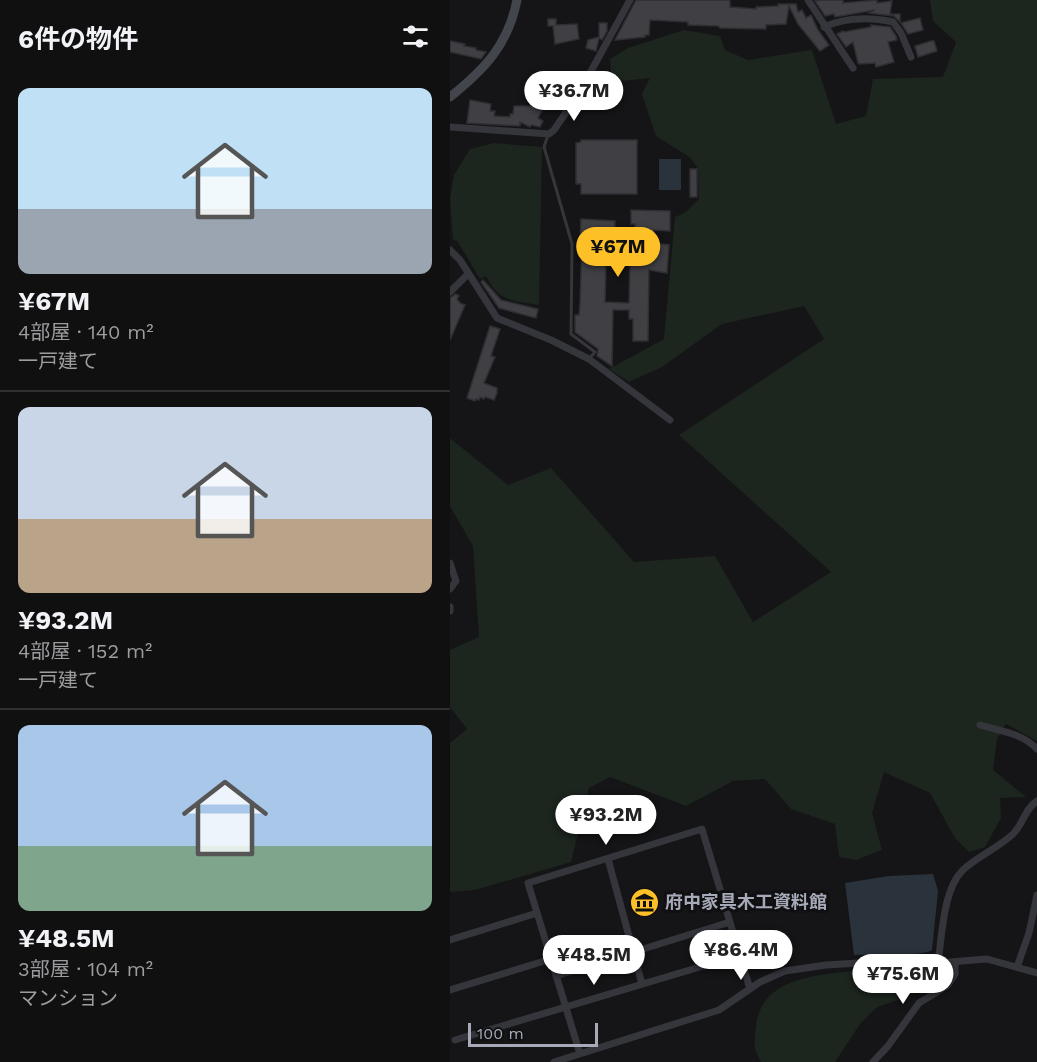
<!DOCTYPE html>
<html lang="ja">
<head>
<meta charset="utf-8">
<style>
	:root { --surface:#101011; --page:#1e1e1f; --text:#f1f3f6; --muted:#9c9d9f; --line:#303031; --accent:#fdc127 }
	body { margin:0; font-family:"Work Sans","Noto Sans JP",sans-serif; background:var(--page); color:var(--text); height:100vh; display:flex; flex-direction:column; font-size:22px; white-space:nowrap }
	* { box-sizing:border-box; margin:0 }
	p { font-size:20px; color:var(--muted) }
	.icon { flex:none; width:33px; height:33px; fill:none; stroke:currentColor; stroke-width:2; stroke-linecap:round; stroke-linejoin:round }
	.map { position:relative; flex:1; overflow:hidden }
	.details { display:flex; flex-direction:column; background:var(--surface); width:450px }
	.details>* { flex:none }
	.scale { position:absolute; left:18px; bottom:15px; width:130px; box-sizing:border-box; padding-left:6px; border:3px solid #a6aab8; border-top:0; font-size:16px; line-height:21px; white-space:nowrap; color:#a6aab8; -webkit-text-stroke:4px #101012; paint-order:stroke }
	.price { position:absolute; translate:-50% -51px; padding:0 14px; border-radius:21px; background:#fff; color:#222; font-size:20px; line-height:39px; filter:drop-shadow(0 2px 3px #0008) }
	.price::after { content:''; position:absolute; left:50%; top:36px; width:18px; height:14px; margin-left:-9px; background:inherit; clip-path:polygon(0 0,100% 0,50% 100%) }
	.price.selected { background:var(--accent); color:#111 }
	ul { padding:0; list-style:none }
	li { display:grid; align-content:center; gap:12px; height:318px; padding:0 18px }
	li+li { border-top:2px solid var(--line) }
	li span { display:grid; place-items:center; height:186px; border-radius:12px; color:#555 }
	li>.icon { margin-inline-start:auto }
	span .icon { width:108px; height:108px; fill:#fffc; stroke-width:1 }
	li b { font-size:26px }
	h2 { display:flex; justify-content:space-between; align-items:center; height:72px; padding:0 18px; font-size:26px }
	main { display:flex; flex:1; min-height:0 }
	.map>svg:first-child { display:block }
</style>
</head>
<body>
<main>
<section class="details">
<h2>6件の物件<svg class="icon" aria-label="filters" viewBox="0 0 24 24"><path d="M4 7h16M4 17h16"/><circle cx="9" cy="7" r="2"/><circle cx="15" cy="17" r="2"/></svg></h2>
<ul>
<li><span style="background:linear-gradient(#bfe0f5 65%,#9aa5b1 0)"><svg class="icon" aria-label="home" viewBox="0 0 24 24"><path d="M3 11l9-7 9 7M6 9v11h12V9"/></svg></span><div><b>¥67M</b><p>4部屋 · 140 m²</p><p>一戸建て</p></div></li>
<li><span style="background:linear-gradient(#c9d6e8 60%,#b9a48a 0)"><svg class="icon" aria-label="home" viewBox="0 0 24 24"><path d="M3 11l9-7 9 7M6 9v11h12V9"/></svg></span><div><b>¥93.2M</b><p>4部屋 · 152 m²</p><p>一戸建て</p></div></li>
<li><span style="background:linear-gradient(#a9c7e8 65%,#7fa58c 0)"><svg class="icon" aria-label="home" viewBox="0 0 24 24"><path d="M3 11l9-7 9 7M6 9v11h12V9"/></svg></span><div><b>¥48.5M</b><p>3部屋 · 104 m²</p><p>マンション</p></div></li>
</ul>
</section>
<div class="map">
<svg width="587" height="1062" viewBox="0 0 587 1062">
	<rect width="100%" height="100%" fill="#151517"/>
	<path fill="#1c251e" d="M480,0H587V741L556,724L547,739L543,770L576,797L550,798L551,818L535,847L519,852L505,838L480,793L434,772L422,813L432,850L406,860L389,857L385,824L341,809L315,779L283,781L236,806L160,777L139,788L121,862L25,890L0,892V743L17,729L0,707V650L29,637L23,546L0,506V438L58,485L101,468L184,562L265,556L303,622L381,572L229,435L374,339L354,306L272,324L212,367L179,382L159,369L214,339L225,217L236,212L249,199L248,169L241,158L206,136L192,94L200,78L162,82L160,59L178,48L234,30L270,36L275,50L298,60L362,50L386,124L416,116L423,79L493,77L506,42L483,21Z
		M44,143L92,147L89,305C62,300 50,303 36,276L30,279L8,242L3,239L0,198L4,175L20,149Z
		M412,970L445,976L451,999L427,1007L410,1024L385,1062H311C303,1047 304,1043 306,1026C311,975 372,975 412,970Z"/>
	<path fill="#2a333b" d="M209,159H231V190H209Z
		M483,874L488,891L482,950C471,957 421,954 404,955L395,883L439,876Z"/>
	<path fill="#3f3f44" stroke="#2f2e33" stroke-width="1.5" fill-rule="evenodd" d="M186,0H280V7L306,9V7L328,6V4H346L348,12L352,10L356,18L361,15L368,30L379,45L370,51L348,24L339,6L336,24L316,25V29L270,28L268,26L238,25V22L200,20L199,35H195V37L165,40Z
		M370,0H393V3L427,0V3L442,1L440,14H450V22L444,16L419,13L425,10L385,17L384,14L375,16L365,1Z
		M470,18L473,30L458,34L451,23Z
		M98,19H106V25L127,24L129,39L105,44L103,26H98Z
		M149,23H157V31L152,40L149,38L146,51L136,48L138,40L149,37Z
		M421,25L440,27L446,36L447,40L438,42L444,62L426,67L425,63L410,64L408,63L403,42L396,47L387,34L393,31L394,32L421,27Z
		M0,41L15,44L14,46L26,48V50L36,52L31,59L0,52Z
		M481,41H484L487,51L468,57L465,46Z
		M147,91L148,96L154,94L157,103L141,109L137,95Z
		M20,100L41,104L40,111H45L44,116L60,117V114H63L64,106H80L83,101L88,103L89,100L96,103L88,118L93,121L90,127L81,125L80,127L70,122V126L17,123Z
		M131,140H187V194H131V184H126V143L131,142Z
		M240,169H247V197H240Z
		M181,210L220,211V231L204,230V243L219,245L217,273L199,270L198,341H183V319H179V310H163L162,366L147,356L148,349L125,332V315H129L130,304L132,240H130L131,219L165,221L164,254H184L185,224H181ZM156,261L180,262L179,303L155,302Z
		M33,280L51,300L88,309L86,318L49,308L31,282Z
		M6,294L9,296L7,299L10,303L15,305L0,340V298Z
		M40,326L50,329L41,356L45,357L34,383L47,388V393L44,400L35,397L34,399L30,397L29,400L26,399L25,401L17,398Z"/>
	<g fill="none" stroke-linecap="round" stroke-linejoin="round">
		<path stroke="#35363c" stroke-width="3" d="M98,135L94,147L122,244L121,334L145,352L139,359"/>
		<path stroke="#35363c" stroke-width="7" d="M358,0L403,68
			M374,27C396,17 419,17 443,22L451,33L461,57
			M0,127L99,134L104,130L128,95L180,0
			M0,250L10,260L47,318L101,340L139,359L220,420
			M0,292L18,274
			M0,563L6,581L0,589
			M0,607V611
			M530,725C550,731 572,733 587,749
			M158,859L192,984
			M0,940L87,913
			M488,963C492,936 493,889 513,870C528,856 548,848 563,834C573,824 575,809 587,801
			M567,967L579,933L587,895
			M106,976L280,922
			M0,990L101,959
			M5,1040L290,955
			M130,1054L78,883L252,829L300,989
			M104,1062L269,1010L310,982L335,971L376,965L441,961L488,963L537,959L587,973
			M423,1062L438,1046L469,1003L498,985L505,974V962"/>
		<path stroke="#43454c" stroke-width="9" d="M0,97C35,69 58,45 67,0"/>
	</g>
	<defs>
		<symbol id="museum-disc" viewBox="-11 -11 22 22"><circle r="9.5" fill="#fdc127" stroke="#101012"/><path d="M0-6L6-3V-2H-6V-3ZM-5-1h2V3h-2ZM-1-1h2V3h-2ZM3-1h2V3H3ZM-6 4H6V6H-6Z" fill="#111"/></symbol>
	</defs>
	<g fill-rule="evenodd">
		<use href="#museum-disc" x="178" y="886" width="33" height="33"/>
	</g>
	<g text-anchor="middle" stroke-width="6" stroke-linejoin="round" paint-order="stroke">
		<g font-size="18" font-weight="bold" fill="#a6aab8" stroke="#101012" text-anchor="start">
			<text x="215" y="908">府中家具木工資料館</text>
		</g>
	</g>
</svg>
<div class="scale">100 m</div>
<b class="price" style="left:124px;top:122px">¥36.7M</b>
<b class="price selected" style="left:168px;top:278px">¥67M</b>
<b class="price" style="left:156px;top:846px">¥93.2M</b>
<b class="price" style="left:291px;top:981px">¥86.4M</b>
<b class="price" style="left:144px;top:986px">¥48.5M</b>
<b class="price" style="left:453px;top:1005px">¥75.6M</b>
</div>
</main>
</body>
</html>
